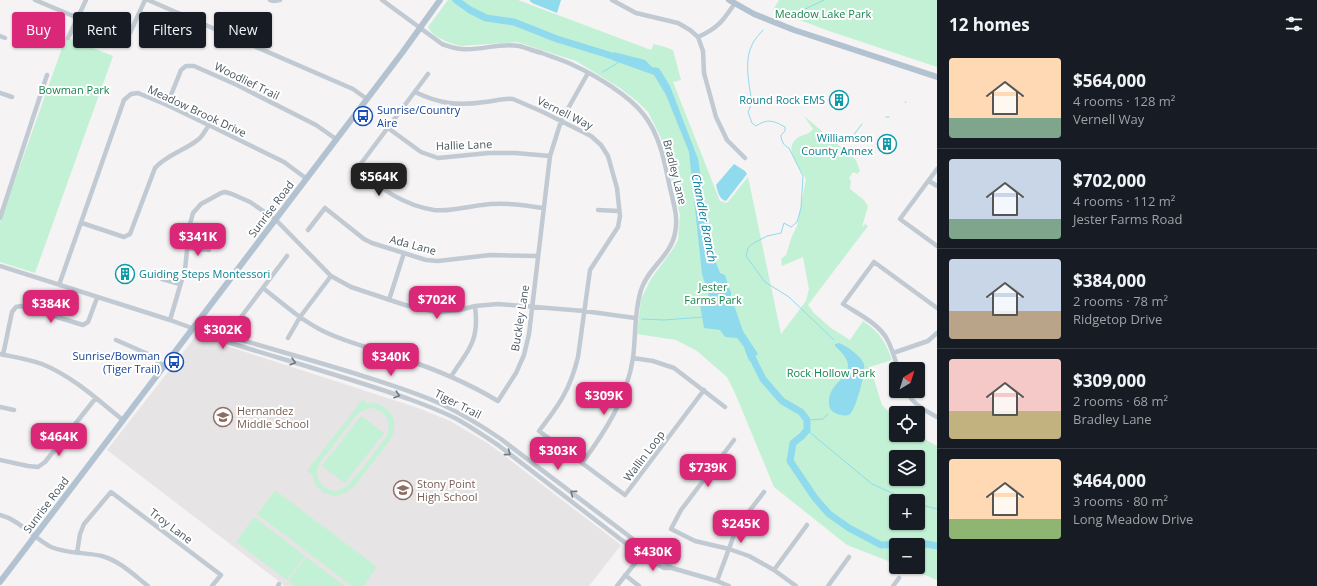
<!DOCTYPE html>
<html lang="en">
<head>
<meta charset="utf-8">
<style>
	:root { --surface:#171b24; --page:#20242c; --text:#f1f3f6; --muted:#9ea1a6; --line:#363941; --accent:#db2777 }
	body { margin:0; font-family:"Open Sans",sans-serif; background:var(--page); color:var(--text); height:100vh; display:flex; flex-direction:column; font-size:15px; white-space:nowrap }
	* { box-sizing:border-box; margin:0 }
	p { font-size:13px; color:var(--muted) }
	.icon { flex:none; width:22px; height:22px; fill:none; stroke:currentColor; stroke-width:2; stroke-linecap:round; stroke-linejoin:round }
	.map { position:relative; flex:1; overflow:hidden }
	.panel { display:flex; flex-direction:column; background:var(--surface); width:380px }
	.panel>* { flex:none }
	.guide { position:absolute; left:12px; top:12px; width:380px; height:36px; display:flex; gap:8px }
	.needle { width:26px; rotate:38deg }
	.fabs { position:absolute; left:889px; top:362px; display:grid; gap:8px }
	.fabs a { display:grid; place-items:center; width:36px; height:36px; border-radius:4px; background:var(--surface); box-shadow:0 1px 3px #0004; font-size:20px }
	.price { position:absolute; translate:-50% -34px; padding:0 9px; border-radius:8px; background:var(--accent); color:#fff; font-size:13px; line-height:26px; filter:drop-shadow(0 1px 2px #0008) }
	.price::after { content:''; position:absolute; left:50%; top:24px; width:12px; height:9px; margin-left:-6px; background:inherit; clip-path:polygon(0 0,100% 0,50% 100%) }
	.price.selected { background:#222; color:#fff }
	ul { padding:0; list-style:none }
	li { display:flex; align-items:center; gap:12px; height:100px; padding:0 12px }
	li+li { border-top:1px solid var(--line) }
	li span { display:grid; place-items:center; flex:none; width:112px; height:80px; border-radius:4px; color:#555 }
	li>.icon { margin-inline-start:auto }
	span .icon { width:48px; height:48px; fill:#fffc; stroke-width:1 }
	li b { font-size:17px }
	h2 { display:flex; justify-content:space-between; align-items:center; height:48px; padding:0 12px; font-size:17px }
	.tag { padding:0 14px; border-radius:4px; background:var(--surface); box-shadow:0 1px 3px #0004; font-size:14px; line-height:36px }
	.tag.selected { background:var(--accent); color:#fff }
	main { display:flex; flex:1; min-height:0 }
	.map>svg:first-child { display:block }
</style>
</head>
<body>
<main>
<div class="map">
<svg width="937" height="586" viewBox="0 0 937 586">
	<rect width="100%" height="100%" fill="#f5f3f3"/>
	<path fill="#e6e4e5" d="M196,336L418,408L450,421L489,444L621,545L589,586H285L107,450Z"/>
	<path fill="#c3f1d5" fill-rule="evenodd" d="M448,0H518L651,50L654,44L665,47L673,50L681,80L673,82L720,201L727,203L748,177L781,334L806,301L809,289L803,257L782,266L781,259L786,255L792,236L797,226L806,179C800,167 781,148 799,137C804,134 809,135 813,129L804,116L856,160L860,171L857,174L853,172L849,178L851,181L850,189L864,200L868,206L862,227L865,224L868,226L808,305L814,313L831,328L850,340L863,321C880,333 885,341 892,360L870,367L882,405L896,420V435H917L937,446V580L905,567H918V545H896V564L847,545L774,487L735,393L727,377L697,351L676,340L637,334L641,299L651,279L673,249L678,240L680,215L661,138L648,112L638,102L620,88L576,61L517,42L461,46C451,44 432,37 428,27ZM896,457H918V479H896ZM896,501H918V523H896Z
		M779,0H937V67L829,31L773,10Z
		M66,37L113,56L35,273L0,262V222Z
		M363,399L366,402V403C388,401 402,421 390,440L354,487L345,493L335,496L324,493L316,486L312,473L311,474L307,471ZM369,408C384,408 393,421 387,435C381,444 352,484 344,488C337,493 327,491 321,484C316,478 316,471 319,464L358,413Z
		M361,416L384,433L345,483L322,466Z
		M276,491L377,567L363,586H352L257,514L273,493Z
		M254,517L305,556L287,580L236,542Z
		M306,557L345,586H295L288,581Z"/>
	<path fill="#90daee" d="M530,0H561L557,13L532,3V2H530Z
		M614,52L645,60L652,67L659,68L670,86L698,159L710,235L716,256L715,260L720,273L725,275L731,293V304L734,305L743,331L758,354L749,361L744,347L737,338L725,337L720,330L704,328L700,305L714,303L709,297L702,274L689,152L666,95L654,75L612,60Z
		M734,164L745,171L747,174L726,201C719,199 718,192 716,185Z
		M839,343C847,346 861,356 864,364C866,372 856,409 850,414C846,417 839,415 835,413C831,411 829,408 829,403C828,385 848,378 848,366C848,358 841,352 835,346V344Z"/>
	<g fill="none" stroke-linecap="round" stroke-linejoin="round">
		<path stroke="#90daee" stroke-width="1" d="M790,14L797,13L824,0
			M763,30C760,34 754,39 752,45C745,58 748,77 750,91C752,100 752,104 748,112L752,123L756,126C768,118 774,121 785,127V131L781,135C781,141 784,146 789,148L803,176L801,208L797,222L791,227L784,223L781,233L767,236L752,244L748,248L746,256L765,282L789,297L834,340
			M603,72L619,62
			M905,102H906
			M886,117H889
			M849,141L862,124
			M642,319L664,320L703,317
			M807,420L823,419L828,414
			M807,430L872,484L910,501
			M918,504L937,509"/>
		<path stroke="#90daee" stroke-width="7" d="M456,0L470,10L486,18L514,22L557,39L622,59
			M749,351L763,379L782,401L801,412L807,420V430L802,436L793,443L790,461L815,498L829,514L849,528L881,545L927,544L937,546"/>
		<path stroke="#c1cad2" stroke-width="4.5" d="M35,0L78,18
			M148,0L353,89L367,99
			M270,0L274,1L280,0
			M382,0L442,44C448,46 455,49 462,49C481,51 500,42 519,46C527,48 534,51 542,53C552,57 563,60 573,65C595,75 630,96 644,115C659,134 664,159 669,183C672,199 679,216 675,233C671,256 647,269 641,290C634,312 636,335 633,358C627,398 605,432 582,463
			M612,0L636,13L678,23L690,30L698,37C718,28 723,21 735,3
			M130,33L145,0
			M0,36L5,38
			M698,37L703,51L704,73L716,117L727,140L745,158
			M68,38L86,0
			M428,74L357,169C381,188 402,205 434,210C449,212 466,207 482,205C502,202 523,205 543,208
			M415,92C440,104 458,106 485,102C495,101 503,98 513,99L543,112L591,136L601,145L608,156L617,188L620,216L618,227L590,270L578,357C570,390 559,405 539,431L625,495L704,390
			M0,93L12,97
			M167,105L181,70L186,66H194L237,85L316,125L336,139
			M388,128L421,152L438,158L489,153H515L550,156
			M937,169L900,219L937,246
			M929,181L937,186
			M598,210L619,211
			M0,218L47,75
			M82,223L124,237L130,234L155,168C167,154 187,150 200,138C204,134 206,129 209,125
			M308,230L325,208L364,239L372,243L426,260L438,261L490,255L537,256
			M188,248L209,250
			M0,266L170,320L200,331L205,335C258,352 311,367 364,384C395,394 426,404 455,418C470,426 484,436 498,445L641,555L664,568H672
			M162,279L180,284
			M59,285L124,100L131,94L138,93L167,105L217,129L284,162L307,179
			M263,288C282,303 301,320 323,331C347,343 375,349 401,358C435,369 468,383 498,401L516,373L524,355L529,334L550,156L561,121L588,73
			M389,300L404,253
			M170,320L185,269L190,224L193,213L201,204L221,193L225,192L232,194L250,202L275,219L331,276L351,287L405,305L436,312L460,310L475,306L498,304L584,311L635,318
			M238,321L287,256
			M200,331L206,329C259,346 313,360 366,377C391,385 417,393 441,404C462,414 482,426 501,439L646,549L672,568L717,581L729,586
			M288,338L300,317L331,276
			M116,340L148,354L164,366
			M893,353L928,341L937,333
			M0,354C14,357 28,359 42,364C72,376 98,400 123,420
			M3,355L12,312L16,307L21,306L83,325L88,322L97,298
			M633,358L653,361L674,368L725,407
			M898,369C895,359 892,348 887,339C878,323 858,314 843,304L874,262L937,308
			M451,377C459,363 473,348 475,332C477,323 476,315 475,306
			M906,391C913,404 924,410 937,417
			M0,407L14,410
			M734,440L681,510L671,529L695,541L729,549L749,556L774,570L796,586
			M0,460L28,466L38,467L45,462L95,399
			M0,515C20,520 33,538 51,547C68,554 85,552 102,556C120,561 135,576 148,586
			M77,553L80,534L84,524L111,492L221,575L212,586
			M774,570L807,525
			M625,575L639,586
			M717,581L737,527L764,492
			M278,586L279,584
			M617,586L643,553
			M828,586L849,557
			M893,586L899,578"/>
		<path stroke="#b3c2d1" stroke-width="6" d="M729,0L754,14L794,30L937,77
			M0,582L402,53L440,0"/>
	</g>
	<defs><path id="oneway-chevron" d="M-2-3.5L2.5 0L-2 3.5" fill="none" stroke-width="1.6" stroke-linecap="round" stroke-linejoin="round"/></defs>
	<g stroke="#6e7983">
		<use href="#oneway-chevron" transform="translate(293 362) rotate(16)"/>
		<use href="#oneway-chevron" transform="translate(397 395) rotate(18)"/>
		<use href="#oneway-chevron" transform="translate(508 453) rotate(37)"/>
		<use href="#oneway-chevron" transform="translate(573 493) rotate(-143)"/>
	</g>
	<defs>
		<symbol id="building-ring" viewBox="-11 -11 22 22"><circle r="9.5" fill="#fff" stroke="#0f9aa8" stroke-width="1.5"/><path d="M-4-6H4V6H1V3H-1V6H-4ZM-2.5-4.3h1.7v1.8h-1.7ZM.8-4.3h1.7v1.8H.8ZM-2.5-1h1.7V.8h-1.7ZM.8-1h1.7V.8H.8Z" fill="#0f9aa8"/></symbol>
		<symbol id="bus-ring" viewBox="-11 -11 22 22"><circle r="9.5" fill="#fff" stroke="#1a4fb4" stroke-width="1.5"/><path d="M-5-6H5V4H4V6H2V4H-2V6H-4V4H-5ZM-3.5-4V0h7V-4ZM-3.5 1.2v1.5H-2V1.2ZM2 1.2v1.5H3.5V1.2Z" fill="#1a4fb4"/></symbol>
		<symbol id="school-ring" viewBox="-11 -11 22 22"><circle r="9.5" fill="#fff" stroke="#8d6e63" stroke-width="1.5"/><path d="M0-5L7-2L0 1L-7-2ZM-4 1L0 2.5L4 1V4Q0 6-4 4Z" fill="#8d6e63"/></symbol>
	</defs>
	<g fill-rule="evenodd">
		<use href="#building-ring" x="828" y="89" width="22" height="22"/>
		<use href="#bus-ring" x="352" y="105" width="22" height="22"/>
		<use href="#building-ring" x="876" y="133" width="22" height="22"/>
		<use href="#building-ring" x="114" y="263" width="22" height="22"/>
		<use href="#bus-ring" x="163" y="351" width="22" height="22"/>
		<use href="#school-ring" x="212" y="406" width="22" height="22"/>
		<use href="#school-ring" x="392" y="479" width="22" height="22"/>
	</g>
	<g text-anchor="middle" stroke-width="4" stroke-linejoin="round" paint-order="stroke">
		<g font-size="11" fill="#17864f" stroke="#fff">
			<text x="823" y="18">Meadow Lake Park</text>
			<text x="74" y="94">Bowman Park</text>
			<text x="713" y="291">Jester<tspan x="713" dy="13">Farms Park</tspan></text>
			<text x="831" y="377">Rock Hollow Park</text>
		</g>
		<g font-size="11" fill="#4a5661" stroke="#fff">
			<text transform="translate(247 81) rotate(26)" y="4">Woodlief Trail</text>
			<text transform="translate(197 111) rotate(25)" y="4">Meadow Brook Drive</text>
			<text transform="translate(565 113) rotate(26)" y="4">Vernell Way</text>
			<text transform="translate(464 145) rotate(-2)" y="4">Hallie Lane</text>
			<text transform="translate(675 172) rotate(76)" y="4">Bradley Lane</text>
			<text transform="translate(271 209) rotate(-53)" y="4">Sunrise Road</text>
			<text transform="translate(413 245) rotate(15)" y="4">Ada Lane</text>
			<text transform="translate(520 318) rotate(-81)" y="4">Buckley Lane</text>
			<text transform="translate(458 404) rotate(27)" y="4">Tiger Trail</text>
			<text transform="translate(644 456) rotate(-53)" y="4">Wallin Loop</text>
			<text transform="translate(46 505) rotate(-53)" y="4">Sunrise Road</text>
			<text transform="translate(171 526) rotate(37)" y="4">Troy Lane</text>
		</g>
		<g font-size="11" fill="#0d838f" stroke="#fff" text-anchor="end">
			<text x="825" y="104">Round Rock EMS</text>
			<text x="873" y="142">Williamson<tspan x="873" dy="13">County Annex</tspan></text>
			<text x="139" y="278" text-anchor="start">Guiding Steps Montessori</text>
		</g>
		<g font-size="11" fill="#164399" stroke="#fff" text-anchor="start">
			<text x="377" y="114">Sunrise/Country<tspan x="377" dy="13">Aire</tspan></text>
			<text x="160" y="360" text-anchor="end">Sunrise/Bowman<tspan x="160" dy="13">(Tiger Trail)</tspan></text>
		</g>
		<g font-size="11" fill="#785e54" stroke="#fff" text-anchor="start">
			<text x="237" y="415">Hernandez<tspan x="237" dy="13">Middle School</tspan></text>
			<text x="417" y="488">Stony Point<tspan x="417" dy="13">High School</tspan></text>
		</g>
		<g font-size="12" font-style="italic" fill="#0c7c9b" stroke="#fff">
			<text transform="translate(704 218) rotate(79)" y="4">Chandler Branch</text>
		</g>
	</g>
</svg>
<div class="fabs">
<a><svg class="needle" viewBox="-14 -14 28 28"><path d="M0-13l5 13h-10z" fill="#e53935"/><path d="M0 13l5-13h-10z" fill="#9ea1a6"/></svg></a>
<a><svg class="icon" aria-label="locate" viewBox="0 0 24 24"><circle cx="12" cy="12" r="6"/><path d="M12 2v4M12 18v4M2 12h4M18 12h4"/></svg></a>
<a><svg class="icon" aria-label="layers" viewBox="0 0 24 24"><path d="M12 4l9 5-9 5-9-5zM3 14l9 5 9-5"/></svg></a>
<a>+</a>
<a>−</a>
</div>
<b class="price selected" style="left:379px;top:197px">$564K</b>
<b class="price" style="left:198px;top:257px">$341K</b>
<b class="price" style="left:437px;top:320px">$702K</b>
<b class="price" style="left:51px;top:324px">$384K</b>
<b class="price" style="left:223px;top:350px">$302K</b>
<b class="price" style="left:391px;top:377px">$340K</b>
<b class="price" style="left:604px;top:416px">$309K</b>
<b class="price" style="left:59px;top:457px">$464K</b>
<b class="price" style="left:558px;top:471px">$303K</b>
<b class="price" style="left:708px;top:488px">$739K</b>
<b class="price" style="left:741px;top:544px">$245K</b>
<b class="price" style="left:653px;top:572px">$430K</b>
<div class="guide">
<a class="tag selected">Buy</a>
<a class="tag">Rent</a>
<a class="tag">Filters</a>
<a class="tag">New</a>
</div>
</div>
<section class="panel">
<h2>12 homes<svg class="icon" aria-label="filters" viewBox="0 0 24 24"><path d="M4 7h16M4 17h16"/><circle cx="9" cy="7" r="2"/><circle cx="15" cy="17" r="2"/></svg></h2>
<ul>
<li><span style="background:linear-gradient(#ffd9b3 75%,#7fa58c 0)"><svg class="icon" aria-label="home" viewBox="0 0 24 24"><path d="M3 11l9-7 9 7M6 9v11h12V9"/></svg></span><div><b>$564,000</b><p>4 rooms · 128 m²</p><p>Vernell Way</p></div></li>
<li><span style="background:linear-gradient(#c9d6e8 75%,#7fa58c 0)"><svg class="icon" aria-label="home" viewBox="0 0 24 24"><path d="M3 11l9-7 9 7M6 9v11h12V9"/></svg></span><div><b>$702,000</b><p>4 rooms · 112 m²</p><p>Jester Farms Road</p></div></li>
<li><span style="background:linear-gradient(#c9d6e8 65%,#b9a48a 0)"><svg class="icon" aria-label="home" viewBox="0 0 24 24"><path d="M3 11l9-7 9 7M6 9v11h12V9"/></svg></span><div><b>$384,000</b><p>2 rooms · 78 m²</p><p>Ridgetop Drive</p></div></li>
<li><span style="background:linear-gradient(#f6c9c9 65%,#c2b280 0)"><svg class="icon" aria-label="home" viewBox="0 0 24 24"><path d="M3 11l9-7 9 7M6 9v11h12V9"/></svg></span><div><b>$309,000</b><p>2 rooms · 68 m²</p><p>Bradley Lane</p></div></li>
<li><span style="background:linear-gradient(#ffd9b3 75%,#8fb573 0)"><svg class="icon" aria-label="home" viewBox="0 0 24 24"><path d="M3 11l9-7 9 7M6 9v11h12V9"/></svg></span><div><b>$464,000</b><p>3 rooms · 80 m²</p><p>Long Meadow Drive</p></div></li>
</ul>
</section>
</main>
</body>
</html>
